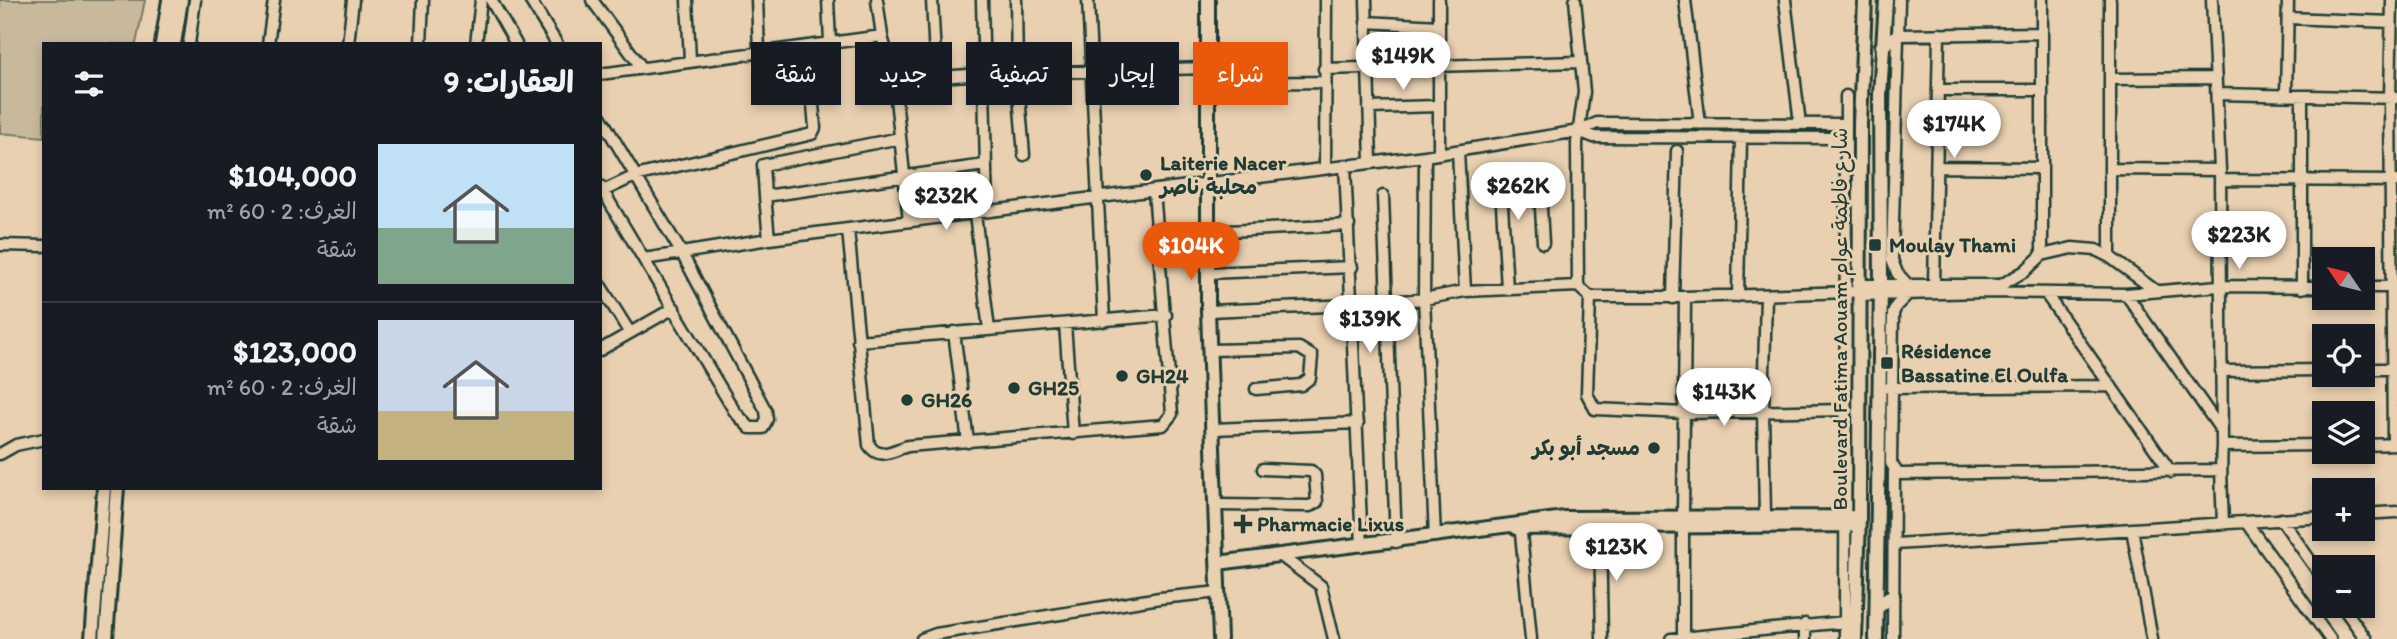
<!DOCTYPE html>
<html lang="ar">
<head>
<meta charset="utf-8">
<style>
	:root { --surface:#171b24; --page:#20242c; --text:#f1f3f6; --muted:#9ea1a6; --line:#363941; --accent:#ea580c }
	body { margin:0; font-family:Itim,"Playpen Sans Arabic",sans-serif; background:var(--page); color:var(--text); direction:rtl; height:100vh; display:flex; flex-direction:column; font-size:26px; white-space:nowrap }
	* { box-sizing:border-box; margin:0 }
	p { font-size:23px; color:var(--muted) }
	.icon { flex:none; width:38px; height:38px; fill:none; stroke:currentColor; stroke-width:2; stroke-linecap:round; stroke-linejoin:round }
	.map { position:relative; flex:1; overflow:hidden; direction:ltr }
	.side { position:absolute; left:42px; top:42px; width:560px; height:448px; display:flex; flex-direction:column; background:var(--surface); border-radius:0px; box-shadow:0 4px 10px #0003; direction:rtl }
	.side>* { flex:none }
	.hud { position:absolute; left:623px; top:42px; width:665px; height:63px; direction:rtl; display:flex; gap:14px }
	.needle { width:46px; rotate:305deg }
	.buttons { position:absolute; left:2312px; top:247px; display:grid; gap:14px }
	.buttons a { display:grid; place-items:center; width:63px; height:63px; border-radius:0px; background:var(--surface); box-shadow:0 4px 10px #0003; font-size:35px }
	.price { position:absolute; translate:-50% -60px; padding:0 16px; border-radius:24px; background:#fff; color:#222; font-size:23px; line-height:46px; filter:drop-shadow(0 2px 4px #0008) }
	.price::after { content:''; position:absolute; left:50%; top:42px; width:21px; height:16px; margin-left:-10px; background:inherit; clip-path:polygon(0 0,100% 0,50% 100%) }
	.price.current { background:var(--accent); color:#fff }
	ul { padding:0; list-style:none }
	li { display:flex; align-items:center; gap:21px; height:175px; padding:0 28px }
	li+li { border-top:2px solid var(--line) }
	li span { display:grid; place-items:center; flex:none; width:196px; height:140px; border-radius:0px; color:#555 }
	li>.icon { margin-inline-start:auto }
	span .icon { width:84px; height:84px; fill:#fffc; stroke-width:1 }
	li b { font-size:30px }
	h2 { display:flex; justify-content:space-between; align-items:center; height:84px; padding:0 28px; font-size:30px }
	.chip { padding:0 24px; border-radius:0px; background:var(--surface); box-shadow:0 4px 10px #0003; font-size:24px; line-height:63px }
	.chip.current { background:var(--accent); color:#fff }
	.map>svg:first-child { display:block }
</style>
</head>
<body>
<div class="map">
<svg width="2397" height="639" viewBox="0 0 2397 639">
	<rect width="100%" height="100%" fill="#e9d0b1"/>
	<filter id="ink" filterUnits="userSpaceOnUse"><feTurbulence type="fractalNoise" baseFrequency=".0143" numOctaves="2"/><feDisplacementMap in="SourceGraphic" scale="14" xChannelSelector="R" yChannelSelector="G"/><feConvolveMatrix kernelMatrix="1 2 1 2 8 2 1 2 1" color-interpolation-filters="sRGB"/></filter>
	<g filter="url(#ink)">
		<path fill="#c8b89c" stroke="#747a68" stroke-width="2" d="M0,0H145L136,44H44V137L0,133Z"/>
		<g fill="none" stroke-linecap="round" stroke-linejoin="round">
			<defs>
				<path id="street" d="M491,0L516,44
					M530,0L557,44
					M592,0L642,68
					M687,0L690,60
					M757,0L759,51
					M828,0L830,42
					M877,0L882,36L894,80L909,221
					M932,0L936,77
					M982,0L987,211
					M1016,0L1017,72L1024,155
					M1088,0L1104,321
					M1366,0L1371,162
					M1439,0V154
					M1575,0L1584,92L1577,143L1578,286
					M1685,0L1700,124
					M1785,0L1800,124
					M1899,0L1892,260L1897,273L1908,285
					M2042,0V255
					M2212,0L2220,170L2222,446C2220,472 2222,496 2223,523
					M2392,0L2390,98L2393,444
					M2288,18L2391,22
					M1366,22L1438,26
					M1898,35L2041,33
					M189,44L195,0
					M268,44L274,0
					M348,44L353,0
					M421,44L423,0
					M476,44L481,0
					M1324,69L1581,62
					M600,74L882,36
					M2110,79L2216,78
					M894,80L984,74L1207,68
					M1207,83L1324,82
					M1939,90H2041
					M2217,94L2397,98
					M2286,95L2288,0
					M2302,96V288
					M1369,108L1438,106
					M600,116L681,252L766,411L767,419L763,428H750L735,412L600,186
					M1579,131L1594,137L1846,138
					M1458,151L1465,291
					M1425,156L1424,299L1435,536
					M1345,165L1362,546
					M1325,167L1326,0
					M1939,167L2041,168
					M2110,169L2220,170
					M2220,180L2397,181
					M603,191L635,176L812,134L815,128L808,47
					M765,196L763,165L900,138
					M1383,196L1396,542
					M975,214L989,330
					M848,230L869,445C879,461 893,450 908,446L1163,425L1172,414L1154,191
					M1207,232L1349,225
					M769,239L765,196L985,165
					M0,245L44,246
					M2110,257V0
					M644,259L769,239L1425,156L1579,131L1597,123L1846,124
					M1208,273L1352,267
					M600,285L630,333
					M1857,285H2001L2025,271L2042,255L2072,248L2096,250L2110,257L2156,291
					M1934,285L1939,34
					M2362,287H2396
					M1507,288L1502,205L1509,190L1536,188L1540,191L1543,243
					M1908,294L1896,306L1893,314L1891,463L1898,474L2219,470
					M2046,294L2171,472
					M2126,294L2221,430
					M1858,295L1985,292L2126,294L2219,286L2324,287
					M1738,296L1741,138
					M1590,297L1587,394L1595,409L1686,413L1845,410
					M1673,298L1677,151
					M1208,311L1353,305L1424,299L1465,291L1578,286L1590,297H1685
					M1065,324L1073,434
					M954,332L968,442
					M858,341L1166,315
					M600,350L674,308
					M1210,350L1299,348L1312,356L1310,378L1301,385L1256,389
					M2362,369H2396
					M2221,371L2324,370
					M1888,388L2111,386
					M1214,429L1358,423
					M2362,445L2397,444
					M2222,446L2324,445
					M0,454L16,445L44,439
					M1217,505L1310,506L1317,502L1315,475L1311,471L1263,469
					M2362,514L2397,512
					M1765,515L1763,412L1766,296
					M1683,518L1685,297L1850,292
					M2281,519L2324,580
					M2246,522L2330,639
					M1520,523L1531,639
					M1683,527V638
					M1600,528L1602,639
					M2132,529L2152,639
					M1895,544L2324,517
					M1281,556L1321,586L1334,639
					M2342,606L2366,639
					M1805,624V639
					M922,639L936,634L1160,598L1219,592
					M1671,639L1845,622
					M1845,639L1846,96
					M1893,639L1894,471"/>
				<path id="secondary" d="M1208,0V311L1220,639
					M162,44L169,0
					M174,44L181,0
					M1882,46L1898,35
					M1516,528L1858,525
					M1218,563L1565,518L1859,517
					M1877,608L1893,595
					M92,639L104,488
					M106,639L117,488
					M1855,639L1859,517L1860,124L1865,0
					M1876,639L1881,285L1880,95L1886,0"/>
			</defs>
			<use href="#street" stroke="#1f3d34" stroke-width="15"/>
			<use href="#secondary" stroke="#1f3d34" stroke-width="18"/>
			<use href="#street" stroke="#e9d0b1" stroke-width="10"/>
			<use href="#secondary" stroke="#e9d0b1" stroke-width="12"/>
		</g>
	</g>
	<g fill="#1f3d34" stroke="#e9d0b1" stroke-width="2.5">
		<circle cx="1146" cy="175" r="7"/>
		<rect x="1868" y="238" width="14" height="14" rx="3.5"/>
		<rect x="1880" y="356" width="14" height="14" rx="3.5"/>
		<circle cx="1122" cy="376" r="7"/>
		<circle cx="1014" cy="388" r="7"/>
		<circle cx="907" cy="400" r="7"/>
		<circle cx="1654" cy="448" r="7"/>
		<path d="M1239.5 513.5h7v7h7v7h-7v7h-7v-7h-7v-7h7z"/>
	</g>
	<g text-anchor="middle" stroke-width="6" stroke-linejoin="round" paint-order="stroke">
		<g font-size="21" font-weight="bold" fill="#1f3d34" stroke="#e9d0b1" text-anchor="start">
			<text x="1160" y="170">Laiterie Nacer<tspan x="1160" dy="24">محلبة ناصر</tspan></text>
			<text x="1889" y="252">Moulay Thami</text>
			<text x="1901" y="358">Résidence<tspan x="1901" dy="24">Bassatine El Oulfa</tspan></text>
			<text x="1136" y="383">GH24</text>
			<text x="1028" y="395">GH25</text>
			<text x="921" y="407">GH26</text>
			<text x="1640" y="455" text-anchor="end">مسجد أبو بكر</text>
			<text x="1257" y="531">Pharmacie Lixus</text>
		</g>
		<g font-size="21" fill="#1f3d34" stroke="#e9d0b1">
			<text transform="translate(1840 319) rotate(-90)" y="7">Boulevard Fatima Aouam شارع فاطمة عوام</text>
		</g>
	</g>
</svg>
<div class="buttons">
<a><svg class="needle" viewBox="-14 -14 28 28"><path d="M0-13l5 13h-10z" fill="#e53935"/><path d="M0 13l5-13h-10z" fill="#9ea1a6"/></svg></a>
<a><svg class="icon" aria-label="locate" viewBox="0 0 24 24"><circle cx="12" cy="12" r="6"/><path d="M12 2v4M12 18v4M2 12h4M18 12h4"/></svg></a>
<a><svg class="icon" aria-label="layers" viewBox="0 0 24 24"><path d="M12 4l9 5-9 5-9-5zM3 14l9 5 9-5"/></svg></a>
<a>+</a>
<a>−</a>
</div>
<b class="price" style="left:1403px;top:92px">$149K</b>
<b class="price" style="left:1954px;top:160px">$174K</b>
<b class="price" style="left:1518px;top:222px">$262K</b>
<b class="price" style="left:946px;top:232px">$232K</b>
<b class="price" style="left:2239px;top:271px">$223K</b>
<b class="price current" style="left:1191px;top:282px">$104K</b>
<b class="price" style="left:1370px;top:355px">$139K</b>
<b class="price" style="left:1724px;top:428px">$143K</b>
<b class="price" style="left:1616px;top:583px">$123K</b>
<div class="hud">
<a class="chip current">شراء</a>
<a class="chip">إيجار</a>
<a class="chip">تصفية</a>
<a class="chip">جديد</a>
<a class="chip">شقة</a>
</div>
<section class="side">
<h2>العقارات: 9<svg class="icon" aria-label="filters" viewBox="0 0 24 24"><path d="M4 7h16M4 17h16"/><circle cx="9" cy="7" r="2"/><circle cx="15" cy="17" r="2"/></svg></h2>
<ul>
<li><span style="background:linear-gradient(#bfe0f5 60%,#7fa58c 0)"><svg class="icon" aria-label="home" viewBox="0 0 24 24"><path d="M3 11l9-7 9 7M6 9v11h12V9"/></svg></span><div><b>$104,000</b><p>الغرف: 2 · 60 m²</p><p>شقة</p></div></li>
<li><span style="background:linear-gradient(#c9d6e8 65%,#c2b280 0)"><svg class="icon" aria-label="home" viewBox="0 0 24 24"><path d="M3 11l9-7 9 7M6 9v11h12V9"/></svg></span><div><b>$123,000</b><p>الغرف: 2 · 60 m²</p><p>شقة</p></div></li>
</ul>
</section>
</div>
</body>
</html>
